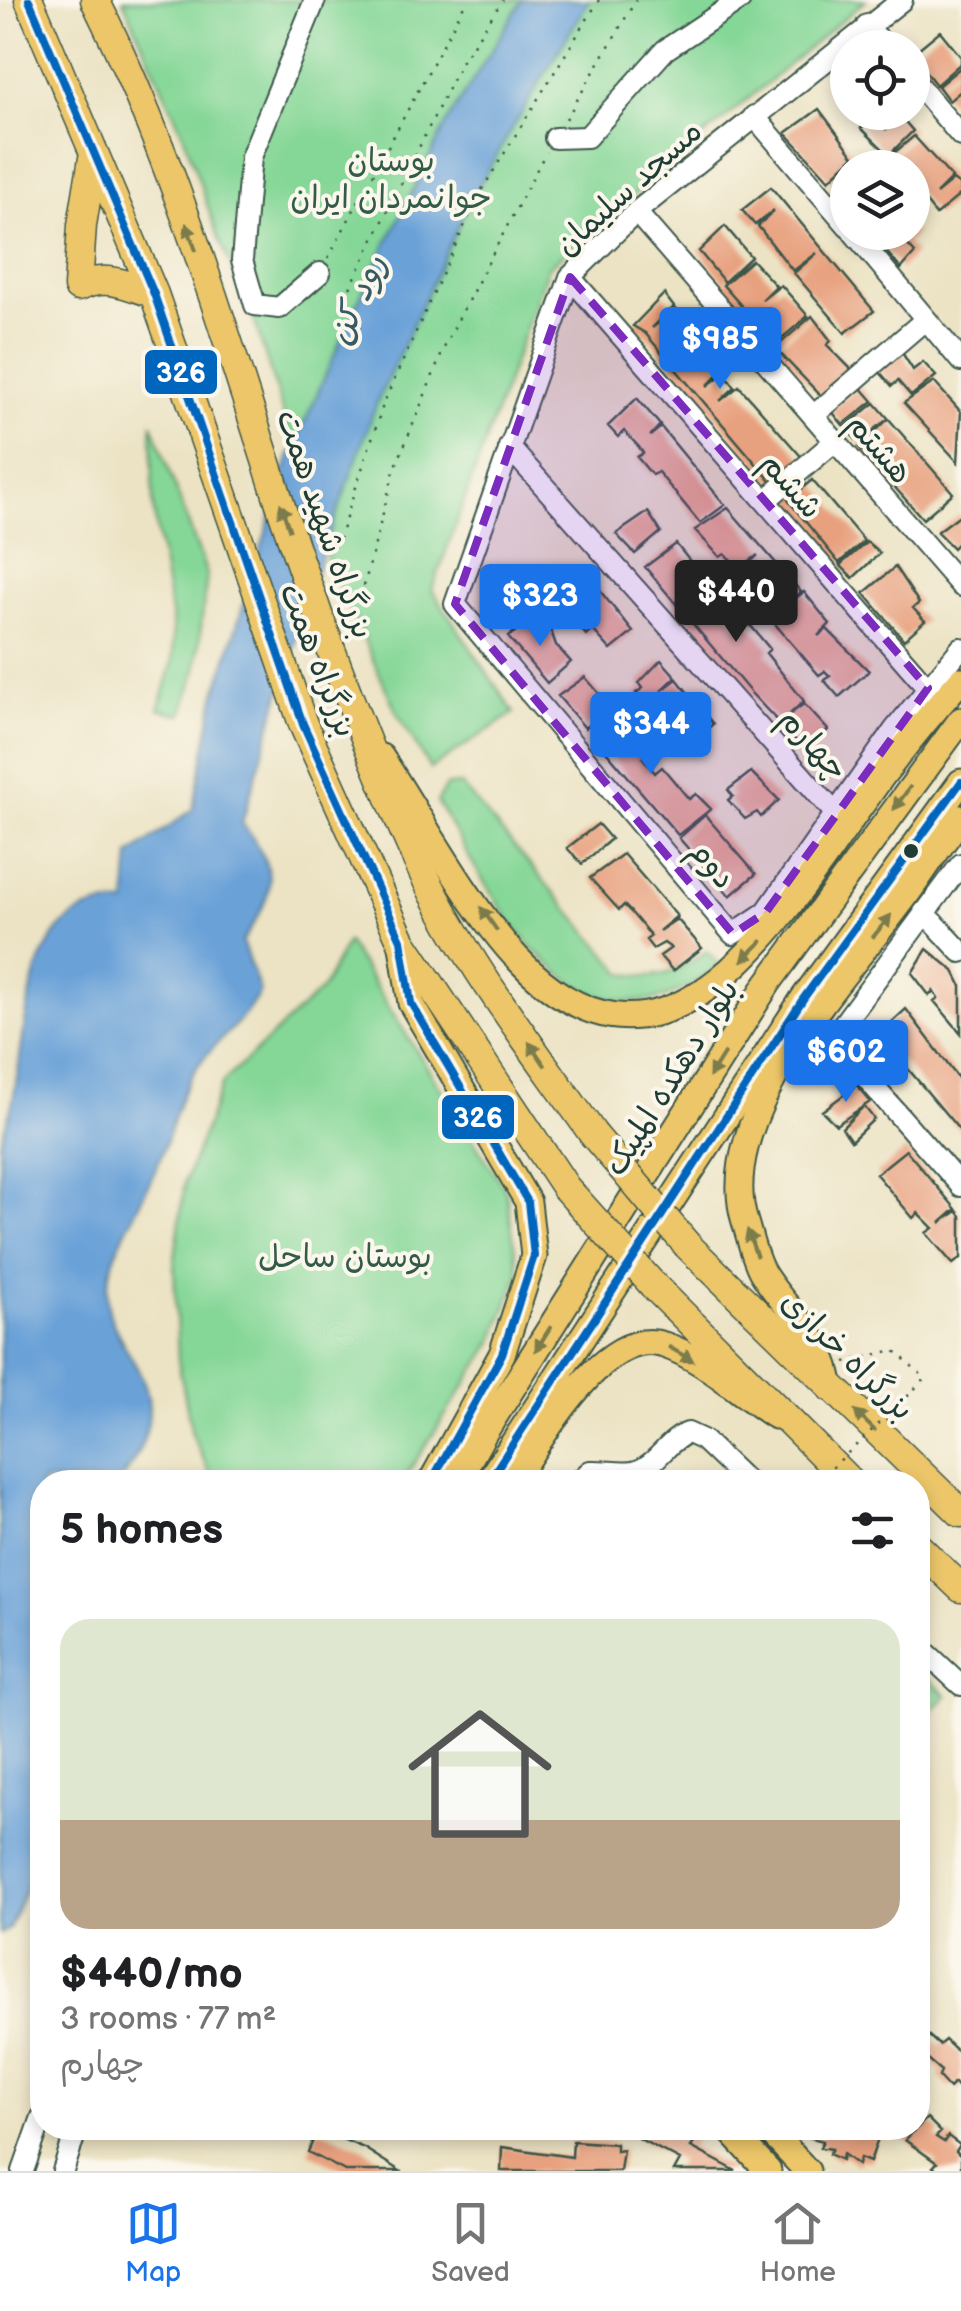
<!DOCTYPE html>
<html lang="en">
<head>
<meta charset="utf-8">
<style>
	:root { --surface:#fff; --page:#f2f2f2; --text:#202124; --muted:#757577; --line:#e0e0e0; --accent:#1a73e8 }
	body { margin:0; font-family:"Balsamiq Sans","Playpen Sans Arabic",sans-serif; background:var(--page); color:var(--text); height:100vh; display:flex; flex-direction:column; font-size:38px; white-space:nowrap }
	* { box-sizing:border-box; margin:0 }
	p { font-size:32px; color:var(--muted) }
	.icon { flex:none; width:55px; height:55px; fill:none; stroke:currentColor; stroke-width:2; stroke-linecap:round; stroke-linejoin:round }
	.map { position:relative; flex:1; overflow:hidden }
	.panel { position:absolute; left:30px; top:1470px; width:900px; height:670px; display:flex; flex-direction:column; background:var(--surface); border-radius:40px; box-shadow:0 5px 15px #0003 }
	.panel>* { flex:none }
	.buttons { position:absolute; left:830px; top:30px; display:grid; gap:20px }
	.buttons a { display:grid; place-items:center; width:100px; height:100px; border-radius:50%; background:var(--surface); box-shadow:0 5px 15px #0003; font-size:50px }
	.price { position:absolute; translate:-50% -85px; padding:0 22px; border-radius:10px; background:var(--accent); color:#fff; font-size:32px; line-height:65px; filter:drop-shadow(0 2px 5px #0008) }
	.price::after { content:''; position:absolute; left:50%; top:60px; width:30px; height:22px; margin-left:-15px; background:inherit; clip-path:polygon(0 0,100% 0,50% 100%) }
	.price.current { background:#222; color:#fff }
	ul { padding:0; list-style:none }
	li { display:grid; align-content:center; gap:20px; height:530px; padding:0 30px }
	li span { display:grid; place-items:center; height:310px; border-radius:30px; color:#555 }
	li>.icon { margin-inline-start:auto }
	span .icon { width:180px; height:180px; fill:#fffc; stroke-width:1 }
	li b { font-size:42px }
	h2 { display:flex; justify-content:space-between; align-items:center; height:120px; padding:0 30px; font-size:42px }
	.dock { display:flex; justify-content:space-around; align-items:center; height:140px; border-top:2px solid var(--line); background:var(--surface); font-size:28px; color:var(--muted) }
	.dock a { display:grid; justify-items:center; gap:5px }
	.dock .current { color:var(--accent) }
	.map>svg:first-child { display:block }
</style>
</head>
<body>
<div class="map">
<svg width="961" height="2171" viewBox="0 0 961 2171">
	<rect width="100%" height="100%" fill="#fbf7ec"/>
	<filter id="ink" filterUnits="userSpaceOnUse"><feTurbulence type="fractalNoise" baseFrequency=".01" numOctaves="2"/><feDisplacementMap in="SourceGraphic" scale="20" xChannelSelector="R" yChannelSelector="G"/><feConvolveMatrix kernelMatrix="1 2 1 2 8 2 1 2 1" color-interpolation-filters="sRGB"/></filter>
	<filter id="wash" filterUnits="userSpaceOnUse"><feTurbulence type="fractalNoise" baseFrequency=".0048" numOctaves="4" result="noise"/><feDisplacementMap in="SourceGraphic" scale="40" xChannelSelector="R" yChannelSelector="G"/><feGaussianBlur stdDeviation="2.25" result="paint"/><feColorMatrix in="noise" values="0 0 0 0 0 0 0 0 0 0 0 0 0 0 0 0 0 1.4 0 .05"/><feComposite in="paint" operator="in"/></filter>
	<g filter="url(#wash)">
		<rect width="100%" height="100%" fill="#ece3c4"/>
		<path fill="#85d797" stroke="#528a66" stroke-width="2.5" d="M123,0H866L548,267L432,590L514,713L430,769L397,713L329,563L252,313L217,234L184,136Z
			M152,423L207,575L196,671L182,715L159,709L173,661L172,620L153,507Z
			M461,785L623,973C659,982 677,972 707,951L720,965C700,979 676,996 652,1000C547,1018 481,875 437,802L446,786Z
			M347,942L506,1191L519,1273L493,1342L402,1482H214L192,1434L178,1360L174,1266L185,1181L223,1082L322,989Z
			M918,1669L947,1696L918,1723Z"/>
		<path fill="#6aa2d8" stroke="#447086" stroke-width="2.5" d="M522,0H589L470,200L376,405L318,566L242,823C280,874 276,891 242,942L260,991C242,1026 217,1038 197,1067C176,1098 171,1133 157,1166C142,1202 117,1240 109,1278C92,1354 198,1375 120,1482H42V1847L9,1929L0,1934V1143C4,1129 10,1114 13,1099C29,1028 22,896 126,904L130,855L193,809L215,696L290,455L361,295L444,128Z"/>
		<g id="blocks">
			<path fill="#e8a17f" d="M940,31L961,57V63L936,85L912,54Z
				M961,67V91L949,101L938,86Z
				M819,109L854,156L829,180L786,133Z
				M880,112L900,115L885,130L901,117L913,131L889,155L861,128Z
				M914,136L952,178L936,194L953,180L961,186V194L936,215L912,185V168H897L887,159Z
				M771,187L874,311L845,333L794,273L817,253L793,271L758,226L774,210L755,225L742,210Z
				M725,226L751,257L724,282L699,251Z
				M892,232H917L906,243L915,253L901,269L880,244Z
				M752,260L776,286L762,300L781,285L808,316L775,344L723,285Z
				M664,294L674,307L652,328L676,309L723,370L707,386L724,373L735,387L720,401L739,386L806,462L776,487L645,333L633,326Z
				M812,316L831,341L827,345L857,375L826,401L775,348Z
				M901,351L913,370L923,362L936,376L911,396L898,381L892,386L879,371Z
				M934,382L961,412L958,462L904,403Z
				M860,386L873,401L843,425L830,409Z
				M637,398L660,425L650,436L661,427L725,505L700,523L658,472L652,475L637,457L643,453L639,447L624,431L618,437L608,426Z
				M875,403L953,493L923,519L859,447L888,419L858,442L845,427Z
				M812,480L864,541L839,563L788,500Z
				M728,508L801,592L793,600L804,592L830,624L818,636L827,629L869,671L839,697L824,680L830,676L825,671L819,675L775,624L783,619L772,608L765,613L752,595L759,590L753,585L746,590L735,576L758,555L733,573L724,564L731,560L725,554L720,557L695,530Z
				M648,512L661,532L635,554L616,534Z
				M961,514V540L953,548L937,532Z
				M867,542L880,553L853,578L840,565Z
				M676,544L727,607L724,609L738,627L746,620L770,649L766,653L804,701L790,714L804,704L828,730L806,751L751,693L645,567Z
				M895,567L919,603L913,608L925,621L904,640L864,593Z
				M585,572L633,632L611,650L592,629L586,635L571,617L576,613L571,607L566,612L559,603L566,598L561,592Z
				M534,617L546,631L550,628L556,645L571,662L547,683L508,637Z
				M661,660L676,677L661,691L677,679L688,693L669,712L663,705L653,712L636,693L643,688L639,683Z
				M585,677L610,706L585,728L558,696Z
				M692,699L713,724L689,746L670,735L673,731L667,722Z
				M626,714L642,730L634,738L648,754L643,758L655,773L662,767L689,799L696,794L711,809L678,835L595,738Z
				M751,772L779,800L761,817L757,812L745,819L728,800L733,796L728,790Z
				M705,815L756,874L730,896L679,838Z
				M598,824L611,839L582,864L567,848Z
				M623,854L677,916L659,931L677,919L702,948L673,971L660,956L671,948L664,943L653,949L646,940L651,936L630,911L624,905L619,910L590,878Z
				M927,949L954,971L961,985V1033L934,1001L938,998L933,991L929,995L912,973Z
				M906,1009L961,1082V1132L879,1034Z
				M857,1085L870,1102L836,1125L822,1111Z
				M864,1106L874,1119L851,1141L842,1128Z
				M906,1150L956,1209L940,1223L957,1211L961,1216V1258L953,1264L926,1233L933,1228L918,1213L913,1218L876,1174Z
				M918,2026L939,2045L945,2040L961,2055V2091L954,2083L949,2088L939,2077L941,2071L927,2059L918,2064Z
				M927,2118L941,2132L936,2137L944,2142L948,2136L960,2145L956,2151L961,2156V2171H938L933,2167L937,2163L905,2140Z
				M643,2128H687L696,2140L691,2147L736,2171H674L680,2160L638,2138Z
				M808,2128H855L879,2135L870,2162L860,2158L858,2165L843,2154L842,2160L829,2154L832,2149L820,2147L823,2141L805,2136Z
				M318,2129L364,2148L400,2171H345L308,2152Z
				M573,2141L616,2144V2151L623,2150L620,2171H501L502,2147L572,2157Z"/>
		</g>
	</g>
	<g filter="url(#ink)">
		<use href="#blocks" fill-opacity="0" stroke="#3e564a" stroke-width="2.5"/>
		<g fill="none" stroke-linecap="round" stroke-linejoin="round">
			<defs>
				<path id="minor" d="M315,0L251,157L242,260L255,305L279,308L320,273
					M902,0L636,212L570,277L455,604L733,934L766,912L895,729L961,648
					M867,25L886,48
					M912,78L961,136
					M754,116L848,226
					M555,138L587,137L665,50L740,0
					M636,212L961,586
					M853,232L961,361
					M570,277L928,688
					M813,416L926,319
					M509,447L834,812
					M765,501L835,441
					M961,864L832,1039L961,1186
					M924,912L961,952
					M578,1482L590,1471C605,1470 625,1475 637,1471C658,1464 667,1440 688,1433L703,1440L747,1482
					M918,1645L961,1685
					M23,2171L42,2117
					M63,2171L77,2128"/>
				<path id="major" d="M381,757C421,818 469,907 518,959C663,1112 777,924 857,811C888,766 924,721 961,680
					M401,940L411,1003L528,1202L534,1256L502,1354L431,1482
					M830,1388C828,1340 785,1311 762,1272C754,1258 750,1238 745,1222C713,1121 837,985 894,911C918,881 937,848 961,818
					M457,1482L484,1433L768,983L961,720
					M488,1482L803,999L961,782
					M512,1482C540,1442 604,1324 664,1345C704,1358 740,1394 775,1416
					M728,2128L768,2171
					M767,2128L807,2171"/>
				<path id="highway" d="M29,0L154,294L303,724L401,940L566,1188
					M95,0C176,163 227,341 283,513C321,627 364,742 414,853C458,953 530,1044 593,1134
					M93,158L82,225L78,287C106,274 126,284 154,294
					M688,1246L961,1513
					M653,1285L850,1482
					M918,1547L961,1588"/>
			</defs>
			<use href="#minor" stroke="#3e564a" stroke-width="24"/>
			<use href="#major" stroke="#3e564a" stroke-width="29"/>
			<use href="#highway" stroke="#3e564a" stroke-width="31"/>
			<path stroke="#3e564a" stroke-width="2.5" stroke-dasharray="2.5 8" stroke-linecap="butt" d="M566,119L636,0
				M328,258L467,0
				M350,288L461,62L503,0
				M339,539L384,402L478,196L599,0
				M364,586L394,471L447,341L546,152
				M845,1362L894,1350L925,1378L904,1400"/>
			<use href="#minor" stroke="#fff" stroke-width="20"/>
			<use href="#major" stroke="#ecc669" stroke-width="25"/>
			<use href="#highway" stroke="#ecc669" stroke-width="28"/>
			<defs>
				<path id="highway-bridge" d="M593,1134L688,1246
					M566,1188L653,1285"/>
			</defs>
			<use href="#highway-bridge" stroke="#3e564a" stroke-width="31" stroke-linecap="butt"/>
			<path stroke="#3e564a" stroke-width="2.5" stroke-dasharray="2.5 8" stroke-linecap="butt" d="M817,1482L904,1400"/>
			<use href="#highway-bridge" stroke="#ecc669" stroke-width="28"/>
			<defs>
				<path id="bus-1" d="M29,0L154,294L303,724L401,940L411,1003L528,1202L534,1256L502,1354L431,1482
					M488,1482L803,999L961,782"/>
			</defs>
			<use href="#bus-1" stroke="#fbf7ec" stroke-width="15"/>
			<use href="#bus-1" stroke="#0065bd" stroke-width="8"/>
		</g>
		<defs><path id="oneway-solid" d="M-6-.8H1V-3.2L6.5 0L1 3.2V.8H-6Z" transform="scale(2.5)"/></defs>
		<g fill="#7b7b4c">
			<use href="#oneway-solid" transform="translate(191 237) rotate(-110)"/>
			<use href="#oneway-solid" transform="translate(285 517) rotate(-109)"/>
			<use href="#oneway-solid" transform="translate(902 798) rotate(126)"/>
			<use href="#oneway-solid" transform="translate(489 919) rotate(-125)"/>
			<use href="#oneway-solid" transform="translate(882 926) rotate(-51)"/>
			<use href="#oneway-solid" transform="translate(752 951) rotate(135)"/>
			<use href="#oneway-solid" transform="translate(537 1054) rotate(-125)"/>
			<use href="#oneway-solid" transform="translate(717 1065) rotate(122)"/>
			<use href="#oneway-solid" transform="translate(752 1243) rotate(-109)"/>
			<use href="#oneway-solid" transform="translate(543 1339) rotate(122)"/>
			<use href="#oneway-solid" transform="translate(681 1354) rotate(30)"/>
			<use href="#oneway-solid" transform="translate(865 1421) rotate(-136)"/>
		</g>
	</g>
	<path fill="#7b2cbf" fill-opacity="0.2" stroke="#7b2cbf" stroke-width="8" stroke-dasharray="20 12" stroke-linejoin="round" d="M570,277L928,688L766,912L733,934L455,604Z"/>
	<circle fill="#1f3d34" stroke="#fbf7ec" stroke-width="4" cx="911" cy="851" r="9"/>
	<g text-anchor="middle" stroke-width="8" stroke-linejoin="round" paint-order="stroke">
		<g font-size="32" fill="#335c48" stroke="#fbf7ec">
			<text x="391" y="171">بوستان<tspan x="391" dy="37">جوانمردان ایران</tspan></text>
			<text x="345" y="1267">بوستان ساحل</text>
		</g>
		<g font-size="32" fill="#1f3d34" stroke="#fbf7ec">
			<text transform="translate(628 187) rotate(-42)" y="11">مسجد سلیمان</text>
			<text transform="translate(880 448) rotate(49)" y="11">هشتم</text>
			<text transform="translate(792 485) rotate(49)" y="11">ششم</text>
			<text transform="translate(326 524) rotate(71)" y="11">بزرگراه شهید همت</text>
			<text transform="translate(319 660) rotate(69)" y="11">بزرگراه همت</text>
			<text transform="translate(814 744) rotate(48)" y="11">چهارم</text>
			<text transform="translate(713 864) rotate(50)" y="11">دوم</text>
			<text transform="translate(671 1077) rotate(-58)" y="11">بلوار دهکده المپیک</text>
			<text transform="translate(848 1355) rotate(44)" y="11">بزرگراه خرازی</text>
		</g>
		<g font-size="35" font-style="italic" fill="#365b65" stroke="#fbf7ec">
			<text transform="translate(356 299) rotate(-65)" y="12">رود کن</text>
		</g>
	</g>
	<g stroke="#fbf7ec" stroke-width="4">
		<rect x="143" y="348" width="76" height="48" rx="10" fill="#0065bd"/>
		<rect x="440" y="1093" width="76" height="48" rx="10" fill="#0065bd"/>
	</g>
	<g font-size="28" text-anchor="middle" font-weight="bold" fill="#fff">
		<text x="181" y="382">326</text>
		<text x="478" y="1127">326</text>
	</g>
</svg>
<div class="buttons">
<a><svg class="icon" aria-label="locate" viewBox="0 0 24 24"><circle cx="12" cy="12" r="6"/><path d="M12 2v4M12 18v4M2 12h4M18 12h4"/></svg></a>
<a><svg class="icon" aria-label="layers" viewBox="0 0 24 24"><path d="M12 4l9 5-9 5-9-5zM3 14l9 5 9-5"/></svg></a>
</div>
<b class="price" style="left:720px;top:392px">$985</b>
<b class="price current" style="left:736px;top:645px">$440</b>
<b class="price" style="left:540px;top:649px">$323</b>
<b class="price" style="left:651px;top:777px">$344</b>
<b class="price" style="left:846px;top:1105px">$602</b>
<section class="panel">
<h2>5 homes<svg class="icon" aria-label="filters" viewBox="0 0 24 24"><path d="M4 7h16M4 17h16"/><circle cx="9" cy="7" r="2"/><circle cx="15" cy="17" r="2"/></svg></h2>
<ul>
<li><span style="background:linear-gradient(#dfe7d0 65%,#b9a48a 0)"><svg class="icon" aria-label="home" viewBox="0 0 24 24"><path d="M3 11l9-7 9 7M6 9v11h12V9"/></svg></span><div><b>$440/mo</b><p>3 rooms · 77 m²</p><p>چهارم</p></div></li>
</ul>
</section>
</div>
<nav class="dock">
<a class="current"><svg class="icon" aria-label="map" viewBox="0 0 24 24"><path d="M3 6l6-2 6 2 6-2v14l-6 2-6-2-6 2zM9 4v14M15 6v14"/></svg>Map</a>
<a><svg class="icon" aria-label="saved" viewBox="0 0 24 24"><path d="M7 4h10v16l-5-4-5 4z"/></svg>Saved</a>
<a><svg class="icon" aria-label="home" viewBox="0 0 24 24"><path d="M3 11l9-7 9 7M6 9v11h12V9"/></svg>Home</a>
</nav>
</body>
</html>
